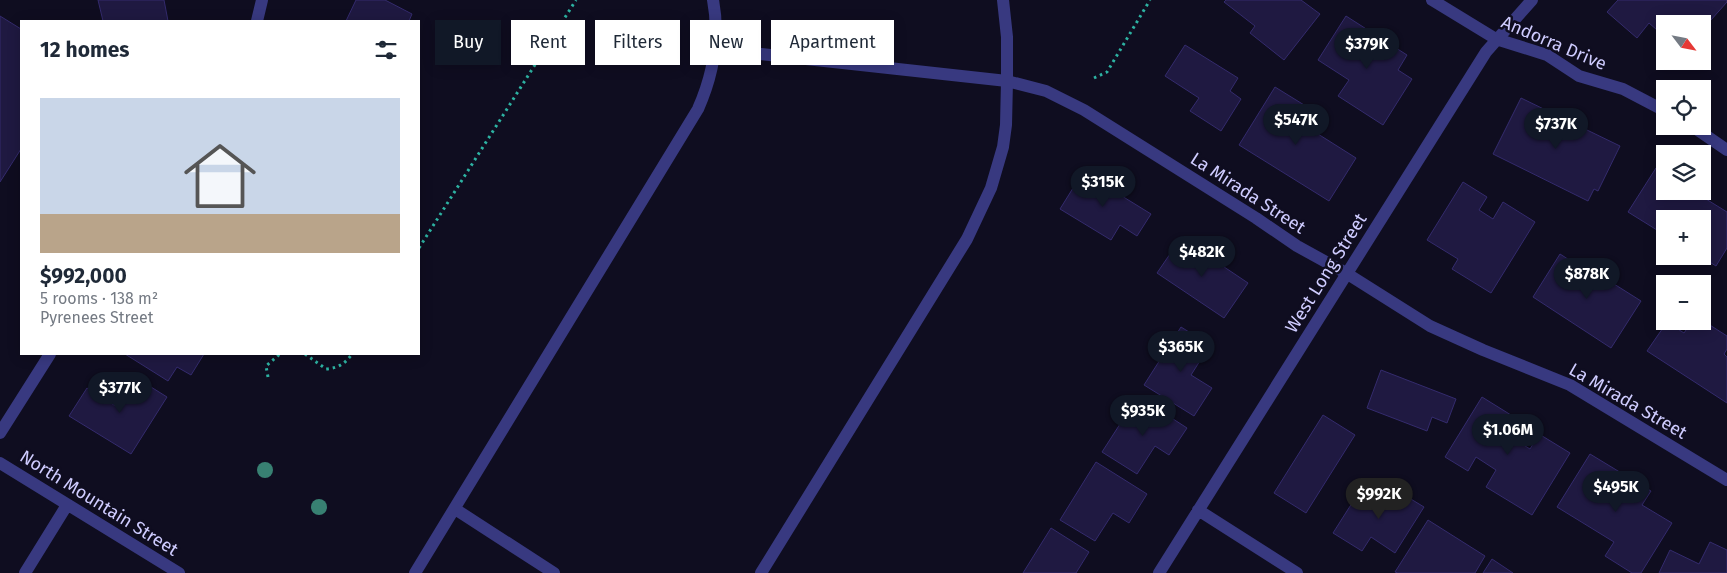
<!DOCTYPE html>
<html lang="en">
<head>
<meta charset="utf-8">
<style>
	:root { --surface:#fff; --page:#f6f6f7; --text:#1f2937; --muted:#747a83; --accent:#111827 }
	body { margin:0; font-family:"Fira Sans",sans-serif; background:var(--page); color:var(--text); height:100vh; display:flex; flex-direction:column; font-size:19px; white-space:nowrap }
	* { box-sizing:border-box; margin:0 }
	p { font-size:16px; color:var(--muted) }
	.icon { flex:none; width:28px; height:28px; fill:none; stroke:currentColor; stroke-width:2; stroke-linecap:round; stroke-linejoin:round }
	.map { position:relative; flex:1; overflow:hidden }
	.details { position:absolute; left:20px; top:20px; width:400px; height:335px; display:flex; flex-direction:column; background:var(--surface); border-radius:0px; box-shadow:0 2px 12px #0003 }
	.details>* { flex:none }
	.banner { position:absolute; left:435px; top:20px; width:475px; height:45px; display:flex; gap:10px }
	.needle { width:32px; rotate:122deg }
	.controls { position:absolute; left:1656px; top:15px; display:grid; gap:10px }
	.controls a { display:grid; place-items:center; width:55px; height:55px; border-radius:0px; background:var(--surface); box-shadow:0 2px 12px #0003; font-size:25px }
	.price { position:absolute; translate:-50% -42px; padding:0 11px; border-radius:18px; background:var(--accent); color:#fff; font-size:16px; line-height:32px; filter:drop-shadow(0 1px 2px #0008) }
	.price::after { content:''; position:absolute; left:50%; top:30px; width:15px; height:11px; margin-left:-8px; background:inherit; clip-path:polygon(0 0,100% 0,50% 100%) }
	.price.on { background:#222; color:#fff }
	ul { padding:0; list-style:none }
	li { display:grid; align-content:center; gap:10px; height:265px; padding:0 20px }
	li span { display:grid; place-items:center; height:155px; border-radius:0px; color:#555 }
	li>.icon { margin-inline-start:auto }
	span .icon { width:90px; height:90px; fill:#fffc; stroke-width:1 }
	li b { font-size:21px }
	h2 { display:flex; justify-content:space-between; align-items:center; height:60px; padding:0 20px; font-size:21px }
	.tag { padding:0 18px; border-radius:0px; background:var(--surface); box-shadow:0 2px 12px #0003; font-size:18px; line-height:45px }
	.tag.on { background:var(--accent); color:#fff }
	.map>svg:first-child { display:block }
</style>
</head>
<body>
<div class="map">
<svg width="1727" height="573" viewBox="0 0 1727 573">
	<rect width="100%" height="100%" fill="#0f0d20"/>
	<path fill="#1f1941" stroke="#342b6d" d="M98,0H164L168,21H103Z
		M356,0H385L412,14L409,21H346Z
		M1226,0H1301L1320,14L1284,60L1250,33L1255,26L1224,2Z
		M1618,0H1727V2L1702,30V24H1665V37L1649,23L1637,38L1607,12Z
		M0,16L21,29V149L0,182Z
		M1346,16L1407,55L1398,70L1412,79L1383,125L1338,96L1349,80L1318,60Z
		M1185,45L1238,78L1230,91L1241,99L1221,131L1190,111L1199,98L1165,76Z
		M1275,87L1309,108L1299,122L1356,158L1329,201L1239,145Z
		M1521,98L1620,146L1598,191L1594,189L1588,201L1493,154Z
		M1656,168L1665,174V191H1693L1727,212V248L1716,266L1700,256H1702V219H1665V235L1628,212Z
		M1083,172L1151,214L1137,236L1120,225L1111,240L1060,209Z
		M1463,182L1487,197L1479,210L1493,219L1503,202L1535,222L1491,293L1452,269L1458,259L1427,240Z
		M1181,238L1248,283L1224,318L1157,273Z
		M1560,254L1574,263L1576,260L1641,301L1611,348L1533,297Z
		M1702,320L1727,336V349L1724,354L1727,357V403L1647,351L1667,322L1684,333L1692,321H1702Z
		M1181,327L1210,345L1191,375L1212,388L1194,416L1144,385Z
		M125,354H204L191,375L177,367L168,381Z
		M1381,370L1456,399L1447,423L1432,417L1427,431L1367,408Z
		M135,377L167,397L131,454L69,416L87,388L117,407Z
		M1482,397L1519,420L1509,436L1530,449L1539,434L1570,453L1532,515L1486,487L1496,470L1476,457L1468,471L1445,457Z
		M1150,404L1187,428L1169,455L1155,446L1137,474L1102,452L1131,407L1143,415Z
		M1323,415L1355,435L1306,513L1274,493Z
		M1590,454L1651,491L1642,505L1672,523L1641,573H1632L1605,556L1614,542L1557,507Z
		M1096,462L1147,494L1129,523L1113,513L1095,541L1060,520Z
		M1391,487L1424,507L1395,553L1371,537L1362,551L1333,533L1361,489L1381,502Z
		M1428,520L1485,556L1475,573H1398L1395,572Z
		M1051,528L1089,552L1076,573H1023Z
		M1710,542L1727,550V573H1659L1670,550L1699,564Z
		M1492,559L1513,573H1483Z"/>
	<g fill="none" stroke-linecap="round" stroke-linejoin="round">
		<path stroke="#2db2a2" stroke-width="3" stroke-dasharray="2.5 4" stroke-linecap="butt" d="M1094,78L1107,72L1150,0
			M419,248L576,0
			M305,354L326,369C338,368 345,364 352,354
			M268,377L266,366L280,354"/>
		<path stroke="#383980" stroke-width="12" d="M1432,0L1496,39L1547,55L1579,76L1623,89L1665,111
			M257,21L262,0
			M715,49L1007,81L1046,91L1084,110L1256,218L1297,246L1346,273L1430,326L1483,350L1570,385L1727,480
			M1692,126L1727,150
			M0,433L50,354
			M0,463L179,573
			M455,509L554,573
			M1198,510L1297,573
			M25,573L67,505
			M415,573L698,109C713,75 720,37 713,0
			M761,573L967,239L991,188L1003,147L1006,125L1007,81V37L1003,0
			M1159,573L1486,52L1532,0"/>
	</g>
	<g fill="#388072">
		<circle cx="265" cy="470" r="8"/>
		<circle cx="319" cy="507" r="8"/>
	</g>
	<g text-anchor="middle" stroke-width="5" stroke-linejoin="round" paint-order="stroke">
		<g font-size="18" fill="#cfccff" stroke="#0f0d20">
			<text transform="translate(1554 43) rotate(23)" y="6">Andorra Drive</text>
			<text transform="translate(1248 193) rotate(33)" y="6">La Mirada Street</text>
			<text transform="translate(1326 273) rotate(-58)" y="6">West Long Street</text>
			<text transform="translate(1628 401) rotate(30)" y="6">La Mirada Street</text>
			<text transform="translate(99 503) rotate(32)" y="6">North Mountain Street</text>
		</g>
	</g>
</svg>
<div class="controls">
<a><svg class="needle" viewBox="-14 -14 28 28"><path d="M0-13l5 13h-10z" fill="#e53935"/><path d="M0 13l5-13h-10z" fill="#747a83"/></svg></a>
<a><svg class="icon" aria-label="locate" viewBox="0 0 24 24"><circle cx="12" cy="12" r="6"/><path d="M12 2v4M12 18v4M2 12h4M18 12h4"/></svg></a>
<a><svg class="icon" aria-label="layers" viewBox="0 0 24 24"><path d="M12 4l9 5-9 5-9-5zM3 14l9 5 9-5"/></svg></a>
<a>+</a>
<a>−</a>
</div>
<b class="price" style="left:1367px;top:70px">$379K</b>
<b class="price" style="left:1296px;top:146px">$547K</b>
<b class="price" style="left:1556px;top:150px">$737K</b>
<b class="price" style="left:1103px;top:208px">$315K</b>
<b class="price" style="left:1202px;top:278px">$482K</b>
<b class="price" style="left:1587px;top:300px">$878K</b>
<b class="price" style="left:1181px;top:373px">$365K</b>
<b class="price" style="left:120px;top:414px">$377K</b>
<b class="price" style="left:1143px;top:437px">$935K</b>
<b class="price" style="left:1508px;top:456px">$1.06M</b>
<b class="price" style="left:1616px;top:513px">$495K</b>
<b class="price on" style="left:1379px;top:520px">$992K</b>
<div class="banner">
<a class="tag on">Buy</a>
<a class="tag">Rent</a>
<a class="tag">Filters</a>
<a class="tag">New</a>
<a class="tag">Apartment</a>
</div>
<section class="details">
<h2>12 homes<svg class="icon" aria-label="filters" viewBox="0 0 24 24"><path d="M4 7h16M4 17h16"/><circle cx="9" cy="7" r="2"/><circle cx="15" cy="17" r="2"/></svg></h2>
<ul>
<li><span style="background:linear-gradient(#c9d6e8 75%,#b9a48a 0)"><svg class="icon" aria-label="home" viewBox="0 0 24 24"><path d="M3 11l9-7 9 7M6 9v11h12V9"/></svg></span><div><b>$992,000</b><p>5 rooms · 138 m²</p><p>Pyrenees Street</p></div></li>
</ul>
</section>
</div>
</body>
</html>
